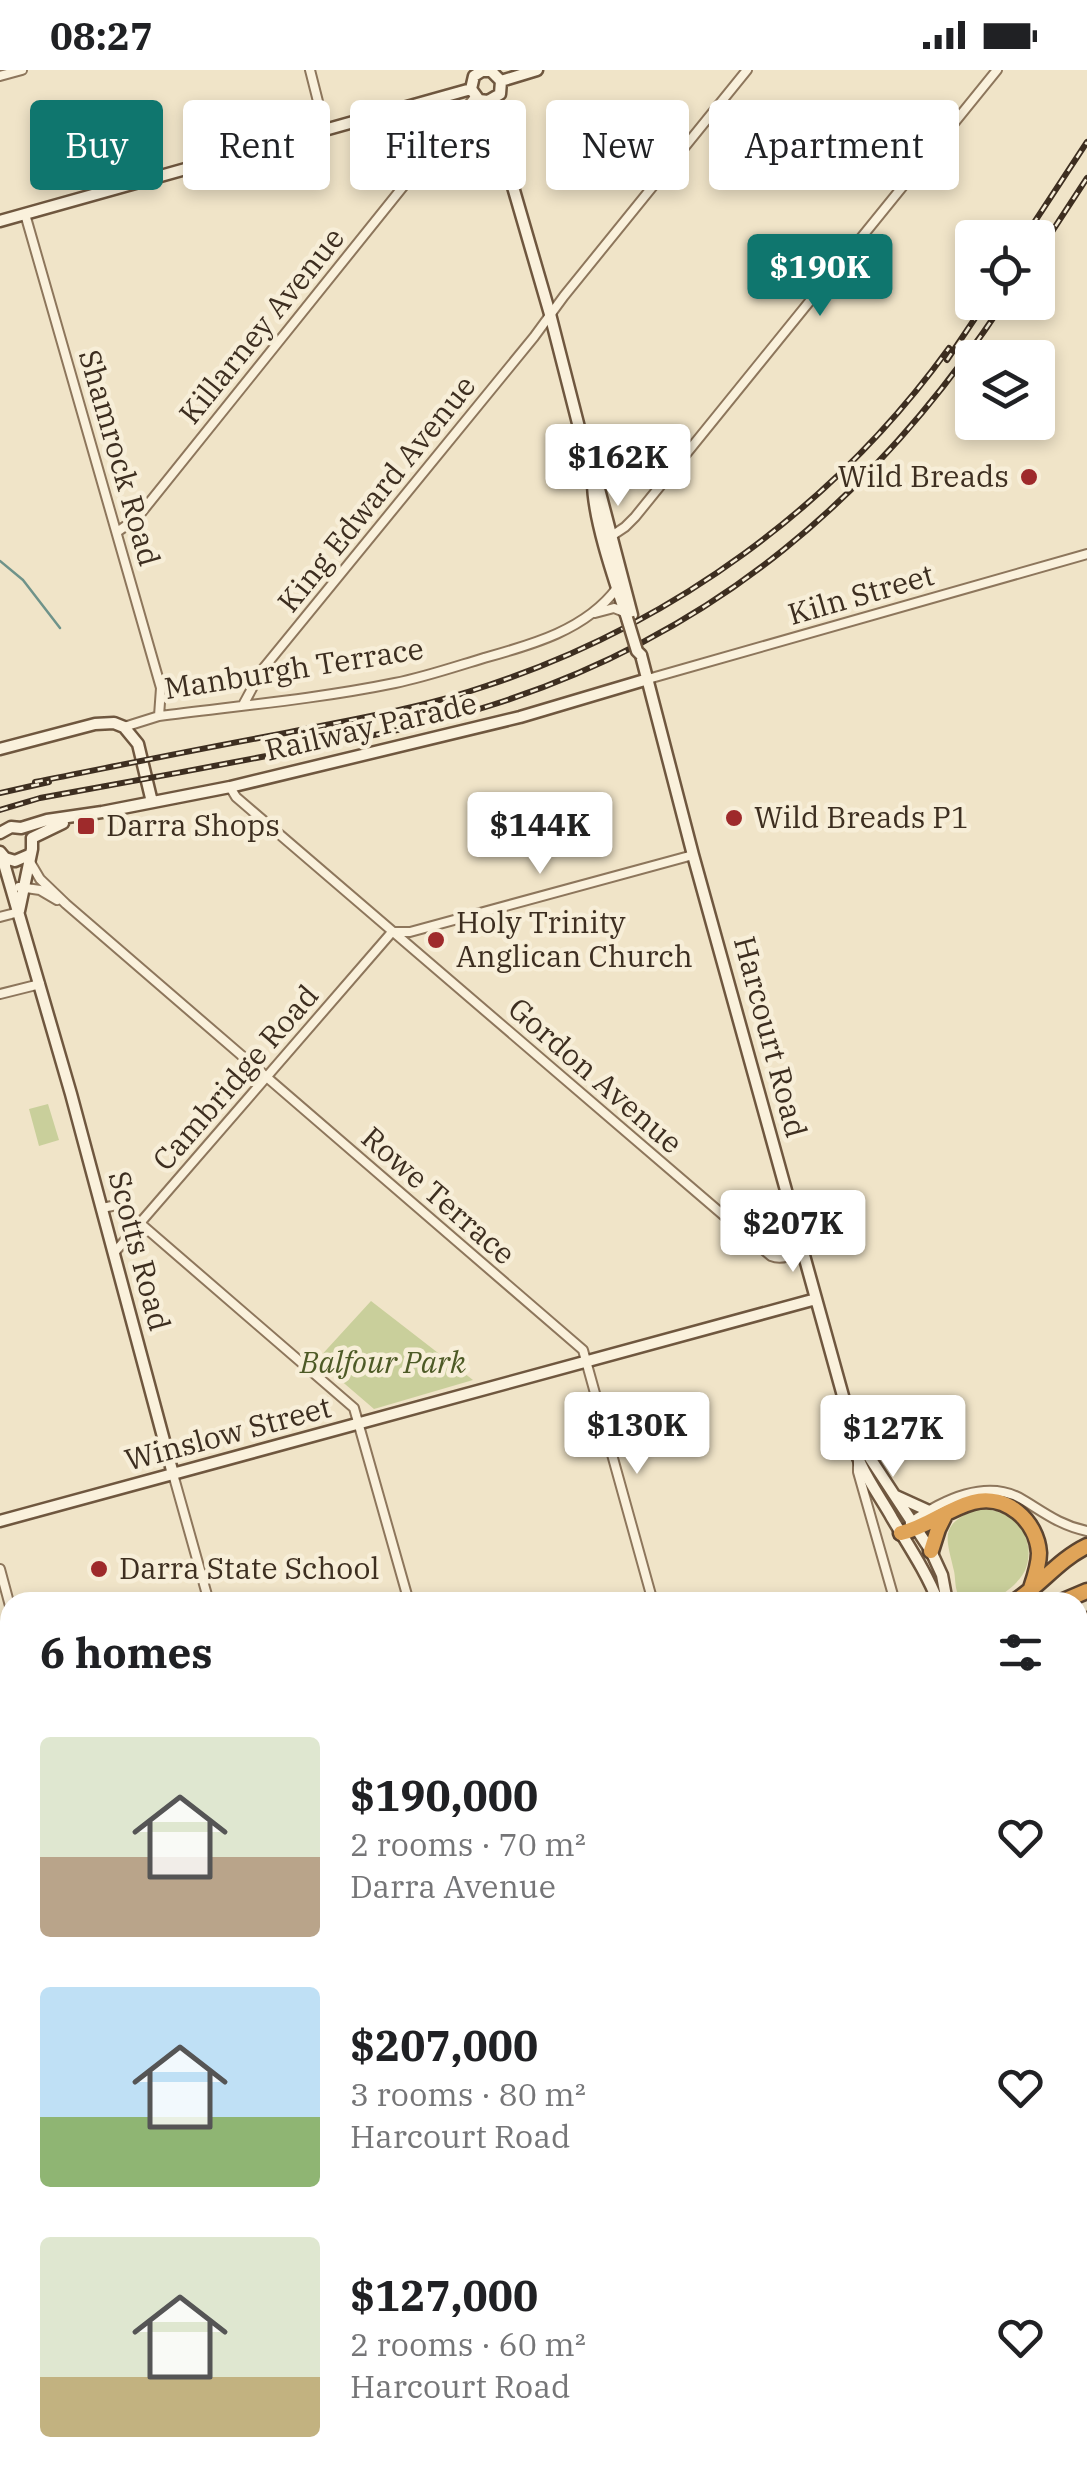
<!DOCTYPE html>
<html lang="en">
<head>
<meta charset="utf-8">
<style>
	:root { --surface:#fff; --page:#f2f2f2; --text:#202124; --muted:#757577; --accent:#0f766e }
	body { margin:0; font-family:"IBM Plex Serif",serif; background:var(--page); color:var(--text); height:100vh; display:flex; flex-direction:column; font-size:38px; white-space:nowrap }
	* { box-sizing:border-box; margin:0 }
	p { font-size:32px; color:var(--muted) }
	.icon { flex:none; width:55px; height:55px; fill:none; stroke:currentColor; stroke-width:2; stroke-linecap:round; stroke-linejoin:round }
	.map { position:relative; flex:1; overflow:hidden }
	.side { position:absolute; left:0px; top:1522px; width:1088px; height:892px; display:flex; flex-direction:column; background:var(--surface); border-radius:30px 30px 0 0; box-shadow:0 5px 15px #0003 }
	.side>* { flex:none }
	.banner { position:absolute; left:30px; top:30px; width:1028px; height:90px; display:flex; gap:20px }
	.buttons { position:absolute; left:955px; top:150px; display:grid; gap:20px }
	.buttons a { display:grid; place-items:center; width:100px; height:100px; border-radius:10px; background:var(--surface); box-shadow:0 5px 15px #0003; font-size:50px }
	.price { position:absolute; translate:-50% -85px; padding:0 22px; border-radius:10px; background:#fff; color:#222; font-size:32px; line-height:65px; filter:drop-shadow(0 2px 5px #0008) }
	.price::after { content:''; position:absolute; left:50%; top:60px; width:30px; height:22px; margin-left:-15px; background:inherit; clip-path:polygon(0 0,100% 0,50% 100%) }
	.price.on { background:var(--accent); color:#fff }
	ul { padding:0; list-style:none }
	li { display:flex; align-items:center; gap:30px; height:250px; padding:0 40px }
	li span { display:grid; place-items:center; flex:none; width:280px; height:200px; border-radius:10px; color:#555 }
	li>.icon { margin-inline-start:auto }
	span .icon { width:120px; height:120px; fill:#fffc; stroke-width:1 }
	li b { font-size:42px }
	h2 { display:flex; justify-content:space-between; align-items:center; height:120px; padding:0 40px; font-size:42px }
	.chip { padding:0 35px; border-radius:10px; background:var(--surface); box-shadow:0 5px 15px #0003; font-size:35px; line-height:90px }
	.chip.on { background:var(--accent); color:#fff }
	.status { display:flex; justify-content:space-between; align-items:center; height:70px; padding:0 50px; background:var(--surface); direction:ltr }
	.status svg { height:28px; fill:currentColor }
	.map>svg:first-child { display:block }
</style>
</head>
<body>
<div class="status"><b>08:27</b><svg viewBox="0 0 49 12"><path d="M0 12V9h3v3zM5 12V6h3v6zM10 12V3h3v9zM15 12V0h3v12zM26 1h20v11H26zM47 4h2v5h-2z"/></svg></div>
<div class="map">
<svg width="1087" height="2413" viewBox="0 0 1087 2413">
	<rect width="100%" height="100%" fill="#f0e4c8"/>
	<path fill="#c9cf9b" d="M48,1034L59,1070L39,1076L29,1039Z
		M371,1231L473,1310L374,1339L317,1290Z
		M976,1439C983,1440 992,1439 999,1442C1023,1451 1034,1475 1026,1498C1020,1516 982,1544 963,1530C954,1524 956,1510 954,1501C946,1466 939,1456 976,1439Z
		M1087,2296V2413H852L868,2405H1078V2301Z"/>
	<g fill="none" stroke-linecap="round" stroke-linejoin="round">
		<path stroke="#6f938a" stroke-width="2.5" d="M0,491L23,510L60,558"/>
		<defs>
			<path id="street" d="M310,0L325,59
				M0,6L22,0
				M25,144L161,618L159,646
				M117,462L137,448L475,27
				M607,469L625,457L635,447L997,0
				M595,543L614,538L624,542
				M648,609L1087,484
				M243,635L262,600L534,267L564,226L747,0
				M124,657L159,646C237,636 317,629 395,613C425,607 454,597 484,588C531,575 586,560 617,518
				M230,717L236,727L771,1186C783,1191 793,1185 800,1175
				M30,792L40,809L66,834L583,1280L653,1532
				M19,817L40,820L57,830
				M0,847L19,842
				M0,924L40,914
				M102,1138L117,1135L141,1154L354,1338L409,1532
				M114,1183L392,862H410L693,785
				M858,1392V1402L895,1532
				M173,1404L209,1532
				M910,1453C942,1430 988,1407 1025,1431C1046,1444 1062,1456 1087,1461
				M0,1499L10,1536
				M0,1815L10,1818
				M0,1828L10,1825
				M0,2036L10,2032
				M0,2094L10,2090
				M0,2263L10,2282
				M73,2405L77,2413
				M147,2413L161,2405"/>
			<path id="secondary" d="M482,1H491L501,11L500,24L488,31
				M482,1L474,6L471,19L479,30L488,31
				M501,11L537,0
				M488,31L550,244L593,412C593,449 615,512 627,548
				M0,151L471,19
				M594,413L599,419L632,545
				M641,585L693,785L853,1362C851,1389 879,1424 892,1448C908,1475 927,1503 938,1532
				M0,679L95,654L114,653L124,657L138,674L152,732
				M0,763L11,757L21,758L47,750L102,742L230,717L520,647L648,609
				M32,768L63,753
				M0,782L5,788L15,791L29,785
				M5,788V797L71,1024L173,1404
				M19,841L32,779V768
				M853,1362L931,1481L942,1505L947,1532
				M896,1426L929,1441
				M0,1451L816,1229
				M1078,1579L1087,1575
				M1078,1969L1087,1987
				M1078,2275L1087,2271
				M348,2405L352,2413
				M806,2413L822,2405"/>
			<path id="highway" d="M901,1463C927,1457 947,1439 973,1432C1006,1423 1037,1451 1039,1483C1039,1496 1034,1509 1030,1521
				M931,1481L938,1459L945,1445
				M1014,1532C1041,1515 1058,1490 1087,1476
				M1061,1532L1087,1521
				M1078,1554L1087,1550
				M0,2053L10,2049
				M0,2068L10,2062"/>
		</defs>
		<use href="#street" stroke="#8d765c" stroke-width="12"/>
		<use href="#secondary" stroke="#6f573f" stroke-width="15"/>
		<use href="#highway" stroke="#5b4430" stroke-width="19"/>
		<use href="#street" stroke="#faf1dc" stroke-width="8"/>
		<use href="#secondary" stroke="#faf1dc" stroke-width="10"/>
		<use href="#highway" stroke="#e0a458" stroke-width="14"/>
		<defs>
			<path id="rail" d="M1024,168L1087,72
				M1038,183L1087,108
				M947,290L986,232
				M35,712C116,696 198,679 280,664C349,650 419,639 486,616C672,555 835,436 949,278
				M0,723L49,712
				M0,740L40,728C124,713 209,697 293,681C360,668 427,656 492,635C715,564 876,426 1004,232"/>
		</defs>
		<use href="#rail" stroke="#3d2e20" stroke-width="6"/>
		<use href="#rail" stroke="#f7eed8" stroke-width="2.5" stroke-dasharray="8" stroke-linecap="butt"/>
		<defs>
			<path id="secondary-bridge" d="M627,548L637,581L641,585"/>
		</defs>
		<use href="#secondary-bridge" stroke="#6f573f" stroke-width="15" stroke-linecap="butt"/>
		<use href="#secondary-bridge" stroke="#faf1dc" stroke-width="10"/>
	</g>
	<g fill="#9e2a2b" stroke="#f7eed8" stroke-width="4">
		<circle cx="1029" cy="407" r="10"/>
		<circle cx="734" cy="748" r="10"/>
		<rect x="76" y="746" width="20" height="20" rx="5"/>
		<circle cx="436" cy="870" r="10"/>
		<circle cx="99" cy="1499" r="10"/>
	</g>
	<g text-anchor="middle" stroke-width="9" stroke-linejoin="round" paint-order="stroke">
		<g font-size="30" fill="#3d2e20" stroke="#f7eed8">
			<text transform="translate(262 256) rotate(-51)" y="10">Killarney Avenue</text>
			<text transform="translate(119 388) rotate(74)" y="10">Shamrock Road</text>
			<text transform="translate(377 424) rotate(-51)" y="10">King Edward Avenue</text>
			<text transform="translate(861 525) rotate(-16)" y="10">Kiln Street</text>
			<text transform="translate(294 599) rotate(-9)" y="10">Manburgh Terrace</text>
			<text transform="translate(371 657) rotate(-13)" y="10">Railway Parade</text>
			<text transform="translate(770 967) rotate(75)" y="10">Harcourt Road</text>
			<text transform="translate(595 1006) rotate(41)" y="10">Gordon Avenue</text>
			<text transform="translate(236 1008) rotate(-49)" y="10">Cambridge Road</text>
			<text transform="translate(438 1126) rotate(41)" y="10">Rowe Terrace</text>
			<text transform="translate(139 1181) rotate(75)" y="10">Scotts Road</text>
			<text transform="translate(228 1364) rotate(-15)" y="10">Winslow Street</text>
		</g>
		<g font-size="30" fill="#3d2e20" stroke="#f7eed8" text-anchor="start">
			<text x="1009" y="417" text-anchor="end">Wild Breads</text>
			<text x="754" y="758">Wild Breads P1</text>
			<text x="106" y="766">Darra Shops</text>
			<text x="456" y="863">Holy Trinity<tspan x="456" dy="34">Anglican Church</tspan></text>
			<text x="119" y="1509">Darra State School</text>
		</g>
		<g font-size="30" font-style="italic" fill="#4d5a26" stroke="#f7eed8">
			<text x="383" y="1303">Balfour Park</text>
		</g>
	</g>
</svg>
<div class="buttons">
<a><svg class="icon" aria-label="locate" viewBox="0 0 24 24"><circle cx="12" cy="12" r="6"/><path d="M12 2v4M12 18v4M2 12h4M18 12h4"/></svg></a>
<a><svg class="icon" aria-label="layers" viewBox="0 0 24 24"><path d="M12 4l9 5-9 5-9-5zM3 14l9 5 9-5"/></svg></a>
</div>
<b class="price on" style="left:820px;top:249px">$190K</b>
<b class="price" style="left:618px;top:439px">$162K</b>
<b class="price" style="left:540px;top:807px">$144K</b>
<b class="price" style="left:793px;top:1205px">$207K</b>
<b class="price" style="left:637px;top:1407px">$130K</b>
<b class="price" style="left:893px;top:1410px">$127K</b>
<div class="banner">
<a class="chip on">Buy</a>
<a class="chip">Rent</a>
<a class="chip">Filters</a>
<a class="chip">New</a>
<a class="chip">Apartment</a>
</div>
<section class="side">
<h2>6 homes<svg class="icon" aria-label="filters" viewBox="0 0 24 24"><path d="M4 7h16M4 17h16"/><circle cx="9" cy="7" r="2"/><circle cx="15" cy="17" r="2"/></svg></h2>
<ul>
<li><span style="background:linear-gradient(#dfe7d0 60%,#b9a48a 0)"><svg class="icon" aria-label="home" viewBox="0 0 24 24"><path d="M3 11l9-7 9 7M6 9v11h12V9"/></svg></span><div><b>$190,000</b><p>2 rooms · 70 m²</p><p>Darra Avenue</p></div><svg class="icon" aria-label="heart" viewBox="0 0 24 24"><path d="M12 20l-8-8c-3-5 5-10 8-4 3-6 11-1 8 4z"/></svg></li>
<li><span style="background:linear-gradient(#bfe0f5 65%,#8fb573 0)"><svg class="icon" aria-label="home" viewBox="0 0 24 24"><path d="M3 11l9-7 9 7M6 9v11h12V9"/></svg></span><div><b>$207,000</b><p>3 rooms · 80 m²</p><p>Harcourt Road</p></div><svg class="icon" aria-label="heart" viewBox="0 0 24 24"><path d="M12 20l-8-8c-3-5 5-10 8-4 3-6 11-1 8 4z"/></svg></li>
<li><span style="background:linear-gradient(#dfe7d0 70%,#c2b280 0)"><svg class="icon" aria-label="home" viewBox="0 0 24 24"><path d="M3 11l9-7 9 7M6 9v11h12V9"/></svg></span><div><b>$127,000</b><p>2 rooms · 60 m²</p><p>Harcourt Road</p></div><svg class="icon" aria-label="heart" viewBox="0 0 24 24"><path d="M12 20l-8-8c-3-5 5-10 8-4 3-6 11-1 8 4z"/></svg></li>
</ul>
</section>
</div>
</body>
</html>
